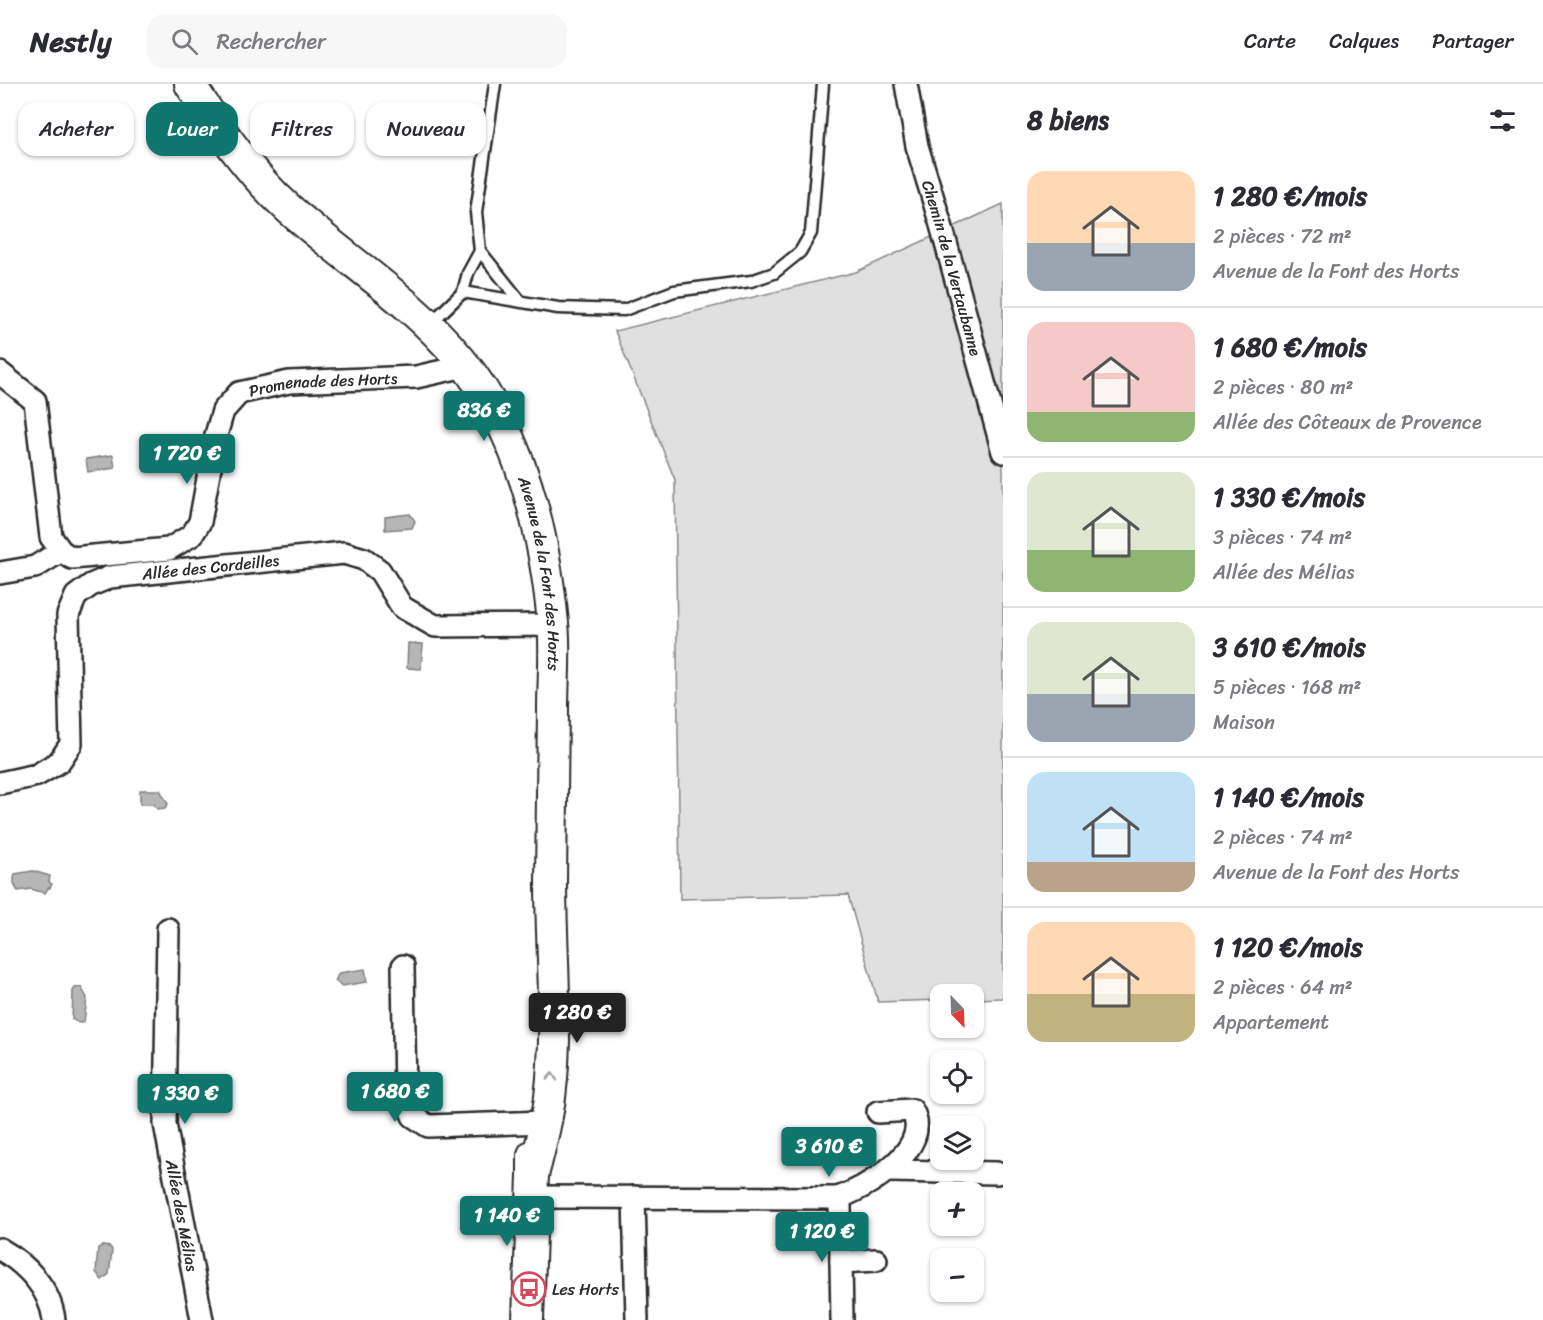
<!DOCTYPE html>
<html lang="fr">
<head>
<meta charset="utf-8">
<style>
	:root { --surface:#fff; --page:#f7f7f7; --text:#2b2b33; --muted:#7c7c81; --line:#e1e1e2; --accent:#0f766e }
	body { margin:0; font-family:Sriracha,sans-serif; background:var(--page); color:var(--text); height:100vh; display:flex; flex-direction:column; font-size:22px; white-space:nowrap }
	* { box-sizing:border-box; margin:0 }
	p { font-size:20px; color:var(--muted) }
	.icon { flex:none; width:33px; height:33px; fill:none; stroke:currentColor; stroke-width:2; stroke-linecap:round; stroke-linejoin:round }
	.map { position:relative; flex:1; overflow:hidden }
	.drawer { display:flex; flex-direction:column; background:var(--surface); width:540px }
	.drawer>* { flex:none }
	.hud { position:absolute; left:18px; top:18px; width:570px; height:54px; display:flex; gap:12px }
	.needle { width:39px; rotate:157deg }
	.buttons { position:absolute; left:930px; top:900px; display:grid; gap:12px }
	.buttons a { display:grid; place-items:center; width:54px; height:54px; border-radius:12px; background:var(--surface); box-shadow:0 2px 4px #0004; font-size:30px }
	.price { position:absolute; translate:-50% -51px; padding:0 14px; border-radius:6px; background:var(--accent); color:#fff; font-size:20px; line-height:39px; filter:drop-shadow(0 2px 3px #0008) }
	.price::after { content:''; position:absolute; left:50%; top:36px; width:18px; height:14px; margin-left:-9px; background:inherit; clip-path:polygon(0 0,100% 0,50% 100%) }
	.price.selected { background:#222; color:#fff }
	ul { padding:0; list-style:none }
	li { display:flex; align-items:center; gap:18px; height:150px; padding:0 24px }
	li+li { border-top:2px solid var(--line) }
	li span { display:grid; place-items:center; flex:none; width:168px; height:120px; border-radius:18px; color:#555 }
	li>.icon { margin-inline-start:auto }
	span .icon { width:72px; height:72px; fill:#fffc; stroke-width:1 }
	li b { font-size:26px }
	h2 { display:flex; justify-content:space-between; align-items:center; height:72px; padding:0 24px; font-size:26px }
	.pill { padding:0 21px; border-radius:18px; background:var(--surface); box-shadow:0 2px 4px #0004; font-size:21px; line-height:54px }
	.pill.selected { background:var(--accent); color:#fff }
	header { display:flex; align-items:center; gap:36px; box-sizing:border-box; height:84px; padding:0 30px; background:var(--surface); border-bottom:2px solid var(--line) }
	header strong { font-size:28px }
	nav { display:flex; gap:33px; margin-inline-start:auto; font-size:21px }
	.search { width:420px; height:54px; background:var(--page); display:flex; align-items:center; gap:15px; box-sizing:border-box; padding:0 21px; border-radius:18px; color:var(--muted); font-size:22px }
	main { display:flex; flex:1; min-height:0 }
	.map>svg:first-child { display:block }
</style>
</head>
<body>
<header>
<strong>Nestly</strong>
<div class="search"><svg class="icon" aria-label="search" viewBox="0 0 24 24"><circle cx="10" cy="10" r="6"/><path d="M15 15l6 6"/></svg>Rechercher</div>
<nav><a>Carte</a><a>Calques</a><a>Partager</a></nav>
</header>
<main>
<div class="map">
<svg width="1003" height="1236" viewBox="0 0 1003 1236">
	<rect width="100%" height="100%" fill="#fff"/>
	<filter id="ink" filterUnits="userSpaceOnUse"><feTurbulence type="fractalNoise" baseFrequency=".0167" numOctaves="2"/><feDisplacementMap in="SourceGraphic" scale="12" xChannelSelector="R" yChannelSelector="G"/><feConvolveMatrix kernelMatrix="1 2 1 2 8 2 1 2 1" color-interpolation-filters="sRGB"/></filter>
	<g filter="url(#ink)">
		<path fill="#e0e0e0" stroke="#868686" stroke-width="1.5" d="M1003,120V914L974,915V910H940V916L878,918L848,811L680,815L675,396L615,247L856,188Z"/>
		<path fill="#b6b6b6" stroke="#7e7e7e" stroke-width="1.5" d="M113,371L115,384L88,388L86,375Z
			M410,430L415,437L412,444L385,446V433Z
			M408,559L423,560L421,585L407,584Z
			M140,706H160L168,720L165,724L157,725L154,720H140Z
			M33,787L50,792L49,798L52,800L50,804H48L45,809L31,805L18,807C14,802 13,796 15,790Z
			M365,885L367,898L342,902L335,897L339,889Z
			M81,903L87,914L84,938L79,939L72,935L73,907L75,904Z
			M103,1162L110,1163L112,1166L109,1190L102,1196L96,1188L98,1164Z"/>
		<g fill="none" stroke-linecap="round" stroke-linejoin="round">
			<defs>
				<path id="lane" d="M495,0L476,128L480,167L521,218
					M463,208L468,189L480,167
					M430,240L463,208L558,224L624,226L674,207L751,197L774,189L800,168L811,149L823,0"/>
				<g id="street">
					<path id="s1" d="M906,0L917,62L941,141L1003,368"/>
					<path id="s2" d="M0,289L35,317L51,453L61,467L72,474L169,465L192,451L200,438L216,351L223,327L239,309L289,298L416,293L452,285L462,277"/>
					<path d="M0,489L35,483L61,467"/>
					<path id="s3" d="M0,699L37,691L59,678L71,660L68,531L76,512L91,501L110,493L344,469L364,475L380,487L402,523L435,542L554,541"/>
					<path id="s4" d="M168,845L165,1040L202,1236"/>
					<path d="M403,882L405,1013L413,1032L428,1042L546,1038"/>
					<path d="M888,1087L997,1089"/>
					<path d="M533,1113L837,1114C866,1105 934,1064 912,1026L878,1028"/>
					<path d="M634,1113L637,1236"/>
					<path d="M837,1114L840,1121L842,1236"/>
					<path d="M0,1165C26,1180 50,1204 54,1236"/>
					<path d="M841,1178L876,1176"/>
				</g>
				<g id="secondary">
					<path id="s5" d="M190,0C219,45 249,89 289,125C346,176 411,216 460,275C521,348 544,446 553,539C556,567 553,596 553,625C552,682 552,740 551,797C551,869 559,942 550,1013C547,1039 540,1065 533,1091"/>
					<path d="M528,1236L533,1091V1071"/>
				</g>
			</defs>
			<use href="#lane" stroke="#2b2b2b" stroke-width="15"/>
			<use href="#street" stroke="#2b2b2b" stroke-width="26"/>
			<use href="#secondary" stroke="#2b2b2b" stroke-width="34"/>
			<use href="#lane" stroke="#fff" stroke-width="10"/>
			<use href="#street" stroke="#fff" stroke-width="21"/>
			<use href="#secondary" stroke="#fff" stroke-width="30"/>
		</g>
		<defs><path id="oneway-chevron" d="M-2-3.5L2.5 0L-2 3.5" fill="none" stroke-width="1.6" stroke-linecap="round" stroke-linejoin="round" transform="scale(1.5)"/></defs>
		<use stroke="#a0a0a0" href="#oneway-chevron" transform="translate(552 993) rotate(-86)"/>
	</g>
	<defs>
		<symbol id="bus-ring" viewBox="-11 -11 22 22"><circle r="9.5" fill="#fff" stroke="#d1495b" stroke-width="1.5"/><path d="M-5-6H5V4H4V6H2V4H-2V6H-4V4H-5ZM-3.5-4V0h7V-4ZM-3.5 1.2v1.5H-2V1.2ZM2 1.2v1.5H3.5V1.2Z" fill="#d1495b"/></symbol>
	</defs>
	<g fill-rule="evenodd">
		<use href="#bus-ring" x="510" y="1186" width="38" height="38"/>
	</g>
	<g text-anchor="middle" stroke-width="5" stroke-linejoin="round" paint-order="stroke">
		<g font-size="16" fill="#2b2b2b" stroke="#fff">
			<text dy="6" stroke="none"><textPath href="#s1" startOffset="190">Chemin de la Vertaubanne</textPath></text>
			<text dy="6" stroke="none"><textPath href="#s2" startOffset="574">Promenade des Horts</textPath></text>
			<text dy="6" stroke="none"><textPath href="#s3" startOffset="375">Allée des Cordeilles</textPath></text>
			<text dy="6" stroke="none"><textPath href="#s5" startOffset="621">Avenue de la Font des Horts</textPath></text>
			<text dy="6" stroke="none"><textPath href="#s4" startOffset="288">Allée des Mélias</textPath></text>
		</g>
		<g font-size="16" fill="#2b2b2b" stroke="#fff" text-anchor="start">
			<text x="552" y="1211">Les Horts</text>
		</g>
	</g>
</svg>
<div class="buttons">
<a><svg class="needle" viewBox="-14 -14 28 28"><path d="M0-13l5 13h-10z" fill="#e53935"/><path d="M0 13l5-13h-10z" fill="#7c7c81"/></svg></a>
<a><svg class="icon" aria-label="locate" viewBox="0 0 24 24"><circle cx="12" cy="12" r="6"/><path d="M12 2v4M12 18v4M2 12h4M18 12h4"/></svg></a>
<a><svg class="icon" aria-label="layers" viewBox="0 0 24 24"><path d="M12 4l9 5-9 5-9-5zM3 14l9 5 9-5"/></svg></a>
<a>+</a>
<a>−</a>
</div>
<b class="price" style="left:484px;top:358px">836 €</b>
<b class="price" style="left:187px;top:401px">1 720 €</b>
<b class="price selected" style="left:577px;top:960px">1 280 €</b>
<b class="price" style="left:395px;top:1039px">1 680 €</b>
<b class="price" style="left:185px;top:1041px">1 330 €</b>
<b class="price" style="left:829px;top:1094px">3 610 €</b>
<b class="price" style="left:507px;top:1163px">1 140 €</b>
<b class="price" style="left:822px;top:1179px">1 120 €</b>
<div class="hud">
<a class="pill">Acheter</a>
<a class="pill selected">Louer</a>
<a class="pill">Filtres</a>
<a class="pill">Nouveau</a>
</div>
</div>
<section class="drawer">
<h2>8 biens<svg class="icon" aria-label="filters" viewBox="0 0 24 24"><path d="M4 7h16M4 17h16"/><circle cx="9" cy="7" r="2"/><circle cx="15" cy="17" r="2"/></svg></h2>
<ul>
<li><span style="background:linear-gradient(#ffd9b3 60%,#9aa5b1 0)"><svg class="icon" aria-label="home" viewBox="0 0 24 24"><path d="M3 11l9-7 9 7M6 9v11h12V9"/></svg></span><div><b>1 280 €/mois</b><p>2 pièces · 72 m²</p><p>Avenue de la Font des Horts</p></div></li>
<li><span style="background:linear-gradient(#f6c9c9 75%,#8fb573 0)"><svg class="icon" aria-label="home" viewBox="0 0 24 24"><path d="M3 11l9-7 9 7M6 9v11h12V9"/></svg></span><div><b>1 680 €/mois</b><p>2 pièces · 80 m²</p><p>Allée des Côteaux de Provence</p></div></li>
<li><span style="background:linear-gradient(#dfe7d0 65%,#8fb573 0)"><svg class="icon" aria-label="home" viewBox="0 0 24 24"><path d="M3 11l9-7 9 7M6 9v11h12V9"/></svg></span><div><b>1 330 €/mois</b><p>3 pièces · 74 m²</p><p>Allée des Mélias</p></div></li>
<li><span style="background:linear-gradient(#dfe7d0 60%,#9aa5b1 0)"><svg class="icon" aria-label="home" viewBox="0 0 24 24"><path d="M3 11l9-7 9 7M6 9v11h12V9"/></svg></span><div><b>3 610 €/mois</b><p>5 pièces · 168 m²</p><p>Maison</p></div></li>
<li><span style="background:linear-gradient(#bfe0f5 75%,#b9a48a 0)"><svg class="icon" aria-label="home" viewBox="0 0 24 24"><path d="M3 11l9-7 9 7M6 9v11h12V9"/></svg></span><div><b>1 140 €/mois</b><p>2 pièces · 74 m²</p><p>Avenue de la Font des Horts</p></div></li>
<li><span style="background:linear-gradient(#ffd9b3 60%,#c2b280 0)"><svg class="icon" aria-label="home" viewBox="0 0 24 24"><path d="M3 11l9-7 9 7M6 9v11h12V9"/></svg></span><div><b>1 120 €/mois</b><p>2 pièces · 64 m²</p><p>Appartement</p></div></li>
</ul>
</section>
</main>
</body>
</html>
